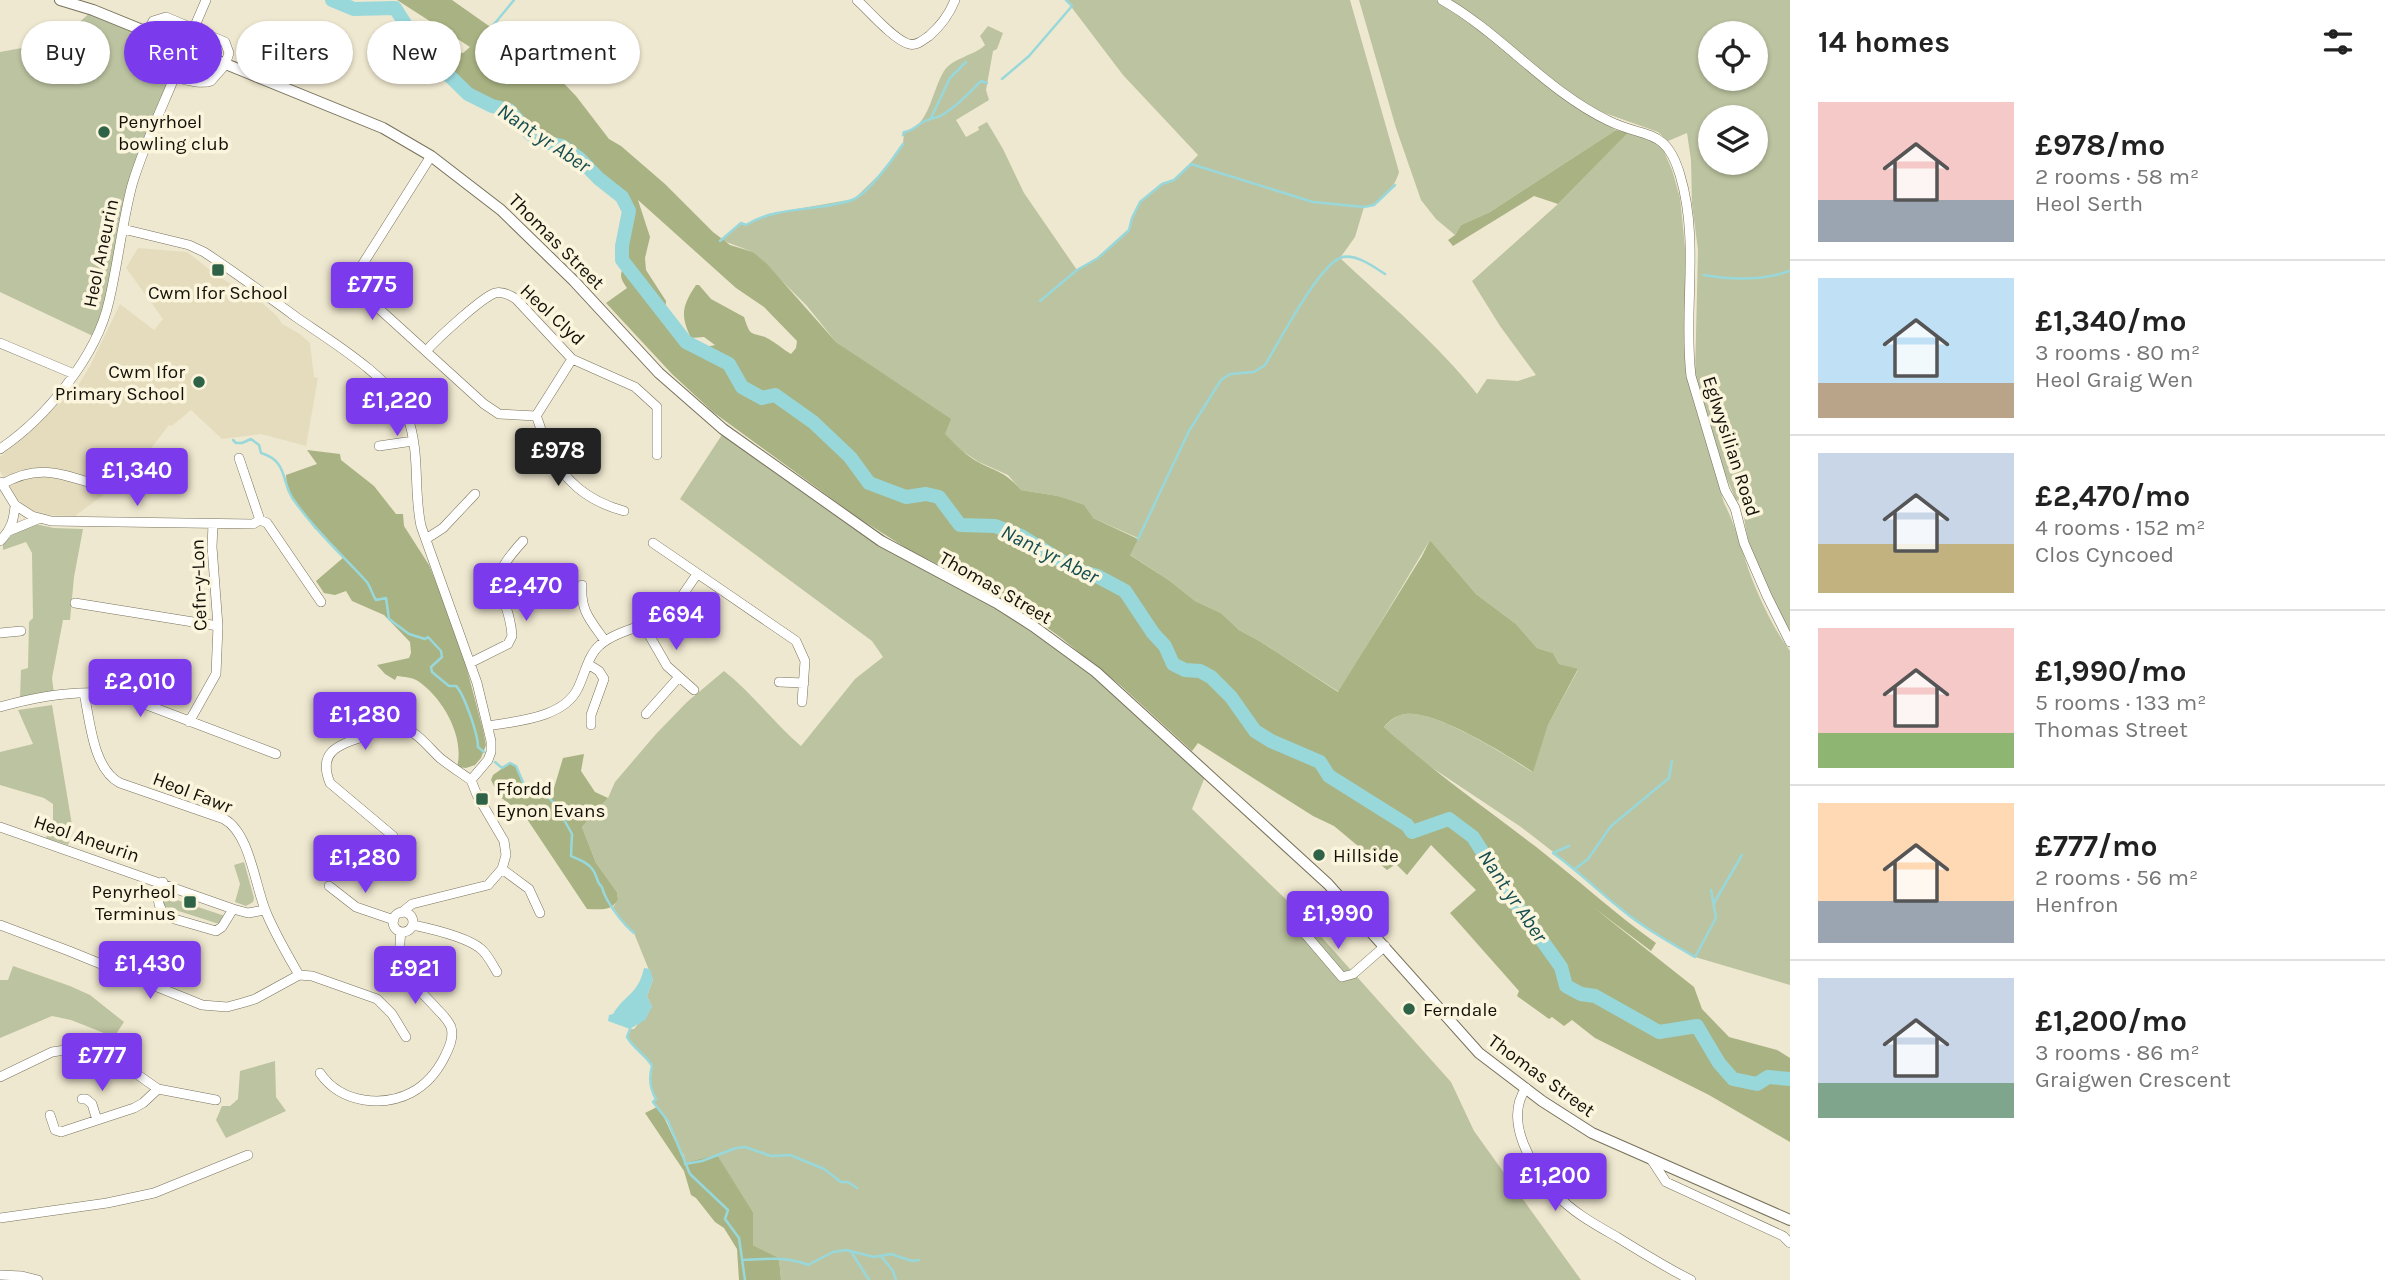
<!DOCTYPE html>
<html lang="en">
<head>
<meta charset="utf-8">
<style>
	:root { --surface:#fff; --page:#f6f6f6; --text:#222; --muted:#767676; --line:#e0e0e0; --accent:#7c3aed }
	body { margin:0; font-family:Karla,sans-serif; background:var(--page); color:var(--text); height:100vh; display:flex; flex-direction:column; font-size:26px; white-space:nowrap }
	* { box-sizing:border-box; margin:0 }
	p { font-size:23px; color:var(--muted) }
	.icon { flex:none; width:38px; height:38px; fill:none; stroke:currentColor; stroke-width:2; stroke-linecap:round; stroke-linejoin:round }
	.map { position:relative; flex:1; overflow:hidden }
	.sheet { display:flex; flex-direction:column; background:var(--surface); width:595px }
	.sheet>* { flex:none }
	.banner { position:absolute; left:21px; top:21px; width:665px; height:63px; display:flex; gap:14px }
	.controls { position:absolute; left:1698px; top:21px; display:grid; gap:14px }
	.controls a { display:grid; place-items:center; width:70px; height:70px; border-radius:50%; background:var(--surface); box-shadow:0 2px 5px #0004; font-size:35px }
	.price { position:absolute; translate:-50% -60px; padding:0 16px; border-radius:7px; background:var(--accent); color:#fff; font-size:23px; line-height:46px; filter:drop-shadow(0 2px 4px #0008) }
	.price::after { content:''; position:absolute; left:50%; top:42px; width:21px; height:16px; margin-left:-10px; background:inherit; clip-path:polygon(0 0,100% 0,50% 100%) }
	.price.current { background:#222; color:#fff }
	ul { padding:0; list-style:none }
	li { display:flex; align-items:center; gap:21px; height:175px; padding:0 28px }
	li+li { border-top:2px solid var(--line) }
	li span { display:grid; place-items:center; flex:none; width:196px; height:140px; border-radius:0px; color:#555 }
	li>.icon { margin-inline-start:auto }
	span .icon { width:84px; height:84px; fill:#fffc; stroke-width:1 }
	li b { font-size:30px }
	h2 { display:flex; justify-content:space-between; align-items:center; height:84px; padding:0 28px; font-size:30px }
	.pill { padding:0 24px; border-radius:32px; background:var(--surface); box-shadow:0 2px 5px #0004; font-size:24px; line-height:63px }
	.pill.current { background:var(--accent); color:#fff }
	main { display:flex; flex:1; min-height:0 }
	.map>svg:first-child { display:block }
</style>
</head>
<body>
<main>
<div class="map">
<svg width="1790" height="1280" viewBox="0 0 1790 1280">
	<rect width="100%" height="100%" fill="#efe8d0"/>
	<path fill="#e5dcbd" d="M138,248L187,252L218,276L261,302L277,316L282,324L300,334L310,343L314,377L318,378L306,446L261,434L222,439L191,410L172,426L169,425L149,451L137,460L129,470L125,469L110,490L75,516L42,515L24,506L16,498L0,471V457L39,424L61,401L71,397L90,366L120,304L154,330L163,319L126,268Z"/>
	<path fill="#bcc3a0" fill-rule="evenodd" d="M1066,0H1350L1399,172C1394,189 1382,203 1364,207L1355,237L1340,258C1387,302 1437,343 1477,394L1487,379L1518,381L1536,375L1500,326L1472,281L1558,204L1628,133L1651,139L1662,147L1672,170L1680,198L1686,257L1691,387L1724,503C1735,524 1741,548 1749,571C1759,598 1773,628 1790,651V985L1695,957L1660,937L1619,908L1575,869L1521,827L1422,761L1384,727C1391,720 1397,714 1407,714C1437,711 1506,755 1532,772L1548,725L1578,670L1559,664L1553,653L1537,648L1516,624L1476,594L1430,540L1339,692L1261,642L1239,630L1221,613L1195,601L1170,581L1129,554L1138,538L1093,518L1070,501L1058,496L1021,490L1008,475L979,462L962,451L871,366L836,342L807,306L753,252L721,240L741,223L746,225L768,214L854,199L887,167L903,144L904,132C929,128 932,90 944,71C954,57 974,56 985,45L980,36L988,26L1003,33L997,49L993,51L986,90L989,100L956,120L966,137L979,130L978,127L987,122L1003,149L1024,193L1077,270L1098,258L1129,230L1132,218L1140,202L1162,184L1174,180L1198,155L1123,75Z
		M1359,0H1436L1453,9C1505,53 1556,96 1616,130L1490,212L1461,225L1455,235L1436,219L1421,200L1396,128Z
		M1448,0H1790V632C1769,597 1748,556 1744,516L1752,505L1736,500L1719,460L1695,376L1698,250L1692,204L1691,160L1687,133L1668,141L1658,132L1599,111L1569,94ZM1710,33H1755V79H1710ZM1710,117H1755V163H1710Z
		M93,10L149,33L145,54L175,76L132,186L109,303L95,337L0,292V52L22,48L45,37L73,28Z
		M727,427L904,549L1078,654L1209,767L1192,809L1300,913L1451,1082L1474,1131L1581,1280H781L779,1258L753,1245V1212L717,1156L685,1164L684,1155L676,1145L668,1121L653,1102L656,1099C650,1089 649,1077 652,1066C648,1057 634,1049 627,1037L630,1029H634L652,1007L647,996L653,980L634,933L625,926L613,907L618,900L617,892L596,863L582,827L608,798L615,782L656,734L687,702L724,671C752,693 774,723 801,746L855,679L883,657L872,641L680,499Z
		M35,524L54,528L83,529L74,577L70,620H63L52,678L54,694L20,698L21,670L28,668L29,622L33,618L32,553L26,542L3,550V544L14,533Z
		M52,705L73,831L68,845L46,838L53,820V804L44,798L0,785V752L33,744L18,710Z
		M244,862L254,898L253,902L246,906L235,902L240,884L234,865Z
		M162,895L225,916L219,924L163,906Z
		M13,966L70,986L90,995L124,1022L114,1037L71,1020L52,1016L0,1038V980H8Z
		M275,1061L276,1097L286,1111L226,1138L216,1120L222,1106H230L238,1099L240,1071Z"/>
	<path fill="#a9b282" fill-rule="evenodd" d="M397,0H452L549,68L576,96L609,139L621,146L665,184L713,232L730,245L753,252L767,264L836,342L951,419L945,434C956,445 966,456 980,463C1000,473 1006,473 1021,490L1058,496L1084,505L1093,518L1138,539L1130,555L1170,581L1195,601L1221,613L1239,630L1261,642L1338,692L1422,556L1430,540L1476,594L1516,624L1537,648L1553,653L1559,664L1578,669L1548,725L1533,772C1507,755 1436,710 1406,714C1396,715 1390,720 1384,727C1431,770 1484,807 1535,846C1576,878 1614,913 1656,943L1651,951L1593,907L1694,987L1702,1009L1729,1037L1777,1050L1790,1058V1142L1709,1095L1595,1038L1572,1020L1564,1026L1552,1017L1549,1019L1517,996L1519,991L1450,913L1476,890L1431,845L1407,875L1396,864L1387,870L1334,826L1313,816L1198,743L1192,751L1120,685L1060,637L1031,616L982,587L906,548L857,517L713,412L672,374L606,303L627,288C620,278 619,275 625,264L622,260V246L629,211L622,197L598,178L580,159L562,146L544,142L530,134L509,110L492,106L468,94L416,40L445,53L455,51L463,53L470,47ZM638,200L736,288L764,307L797,341L796,348L791,354C784,350 775,342 767,338C751,331 751,339 744,317L711,299L699,285H696C682,306 680,315 691,338L704,337L715,345C687,352 681,335 665,316L666,301L646,270L645,258L650,237Z
		M1616,130L1628,133L1558,204L1534,196L1453,246L1448,240L1455,235L1461,225L1490,212Z
		M307,450L340,454L341,460L374,486L396,514H403L404,526L429,565L459,639L483,730L486,745L481,758L475,765L466,768L457,767C465,737 443,698 418,681C412,677 404,677 397,676L395,680L385,674L377,665L409,658L411,653L410,642L384,615L352,601L346,591L335,595L324,593L316,581L344,557L320,531L315,529L287,490L286,475L317,464Z
		M584,754L581,771L595,792L608,798L582,827L596,863L617,892L618,900C610,912 600,909 587,909L525,816L499,796L491,780L493,775L510,763L516,766L526,789H537L548,795L554,788L563,758Z
		M657,1107C667,1120 669,1129 676,1143C679,1150 684,1155 685,1163L717,1155L753,1212V1245L779,1258L781,1280H739L737,1249L724,1228L715,1222L696,1198L691,1195L684,1171L645,1113Z"/>
	<path fill="#98d8db" d="M644,968L650,969L653,980L647,996L652,1007L645,1020L630,1029L608,1021L609,1015L613,1014C624,995 638,995 644,968Z"/>
	<g fill="none" stroke-linecap="round" stroke-linejoin="round">
		<path stroke="#98d8db" stroke-width="2.5" d="M491,28L514,0
			M1002,79L1029,56L1072,6L1066,0
			M931,118L950,78L966,62
			M903,135L904,132C913,131 916,126 923,122C930,118 938,118 944,114C961,103 968,94 981,81L987,83
			M720,241L741,223L746,225C779,205 817,212 852,200C868,194 893,159 903,144
			M1704,275C1732,280 1764,280 1790,271
			M1040,301L1077,270L1098,258L1129,230L1132,218L1140,202L1162,184L1174,180L1191,164L1313,202L1364,207L1374,205L1395,185
			M233,440L236,443H242L251,439L259,445L261,453C288,461 281,481 293,499C314,529 341,554 366,581C370,585 372,594 376,600L386,598L389,619L409,634L425,639L428,637L441,651L442,657L431,667L432,672L449,686H456C464,694 478,734 478,747L484,752
			M1138,539L1189,431L1221,380L1230,374L1254,372L1265,365C1279,342 1318,267 1340,258C1354,252 1374,267 1385,274
			M495,762L502,768L510,763L516,766L526,789L545,793L557,807L572,834L571,856C579,860 588,862 593,870C598,877 596,882 602,887C605,901 623,924 634,933
			M1569,846L1553,853C1577,870 1598,891 1621,909C1644,928 1669,942 1695,957L1716,918L1711,890
			M1575,869L1588,859L1611,826L1669,778L1672,761
			M1714,903L1742,855
			M630,1029L627,1037C634,1049 648,1057 652,1066C649,1077 650,1089 656,1099L653,1102L668,1121L690,1174L728,1210L725,1219L739,1238L745,1280
			M685,1164L702,1161L736,1148L745,1147L771,1156L790,1155L824,1169L841,1182H848L857,1188
			M852,1253L869,1280
			M882,1257L893,1271L896,1280
			M743,1260C765,1259 788,1256 808,1265L833,1252L846,1250L874,1257L891,1254L912,1261L919,1260"/>
		<path stroke="#98d8db" stroke-width="14" d="M332,0L354,9L395,8L420,47L468,94L492,106L509,110L530,134L544,142L562,146L580,159L598,178L622,197L629,211L622,246V260L686,342L729,364L742,387L762,398L775,395L813,422L850,457L869,483L906,497L926,494L939,497L960,525L995,526L1021,536L1076,570L1097,576L1125,591L1153,633L1165,646L1173,664L1185,670L1200,671L1211,677L1231,697L1255,731L1271,741L1320,762L1329,776L1407,825L1412,832L1449,819L1473,837L1511,897L1561,967L1566,986L1581,994L1595,996L1659,1032L1697,1026L1719,1063L1733,1079L1757,1084L1768,1077L1790,1079"/>
		<defs>
			<path id="minor" d="M857,0C869,11 894,40 909,44C917,46 923,40 929,36C942,25 949,15 955,0
				M1442,0C1502,34 1546,91 1609,121C1646,139 1666,127 1680,175C1700,241 1683,310 1691,376L1725,490L1735,508L1744,543L1767,596L1790,642
				M166,17L225,42L229,53L225,65L211,81C195,87 149,71 145,53C142,43 149,30 153,21Z
				M194,28L206,0
				M431,156L359,270V286L365,296L484,404L499,414L536,416
				M123,229L189,245L204,252C236,273 266,295 296,317C329,340 393,378 407,415C421,454 413,489 421,526L477,683L491,741V752L488,760L471,780
				M0,343L74,374
				M426,351C438,338 481,298 495,293C503,291 510,295 516,299L572,359L635,387L657,407V455
				M536,416C541,426 542,437 547,447C564,481 587,501 624,511
				M536,416L572,359
				M379,446L413,441
				M0,449C46,418 97,356 109,301C118,263 122,223 132,185C143,148 160,112 175,76
				M239,458L260,520L267,523L321,602
				M2,484C38,464 59,473 94,484
				M15,505L32,516L51,521L253,524L260,520
				M9,531L38,519
				M426,539L443,528L475,494
				M0,541C11,530 14,520 15,505L1,482
				M653,543L796,641L805,661L802,702
				M582,585C580,611 591,621 605,641
				M75,603L218,626
				M644,626L667,666L694,690
				M0,633L21,631
				M470,663L508,644L512,636C509,585 477,591 523,541
				M588,664L599,671L604,679L591,715V725
				M779,682L804,683
				M84,693C90,721 93,769 120,783L224,819C250,833 255,886 266,912C275,934 287,954 299,975
				M0,707C39,696 86,687 126,697L276,754
				M646,714L679,677
				M189,722L216,674L218,626L212,547L213,524
				M488,726C517,721 564,718 578,688C585,674 588,655 600,645C614,632 646,625 664,617L671,612L697,574
				M0,827L233,909L248,913L265,910
				M393,836L330,783C317,751 339,745 365,736C376,732 390,726 402,728C417,731 429,748 440,758C450,766 461,773 471,780
				M502,869L529,889L540,913
				M163,882L158,898L159,904L164,916L216,931L222,927L233,909
				M329,886L356,907L394,920
				M393 922a10 10 0 1 1 20 0a10 10 0 1 1-20 0Z
				M401,913L412,904L488,885L502,869L506,855L504,841L477,795L471,780
				M1295,922L1342,977L1353,974L1385,946
				M0,925L69,951L202,1005L227,1007L242,1003L255,999L299,975L312,976L377,999L392,1014L406,1037
				M413,925C432,929 467,937 481,949C488,955 492,964 497,972
				M320,1073C331,1089 345,1097 364,1100C400,1105 428,1089 444,1058C449,1048 454,1038 451,1027C448,1020 443,1015 438,1010C412,981 395,974 401,932
				M0,1077L52,1052L85,1047L108,1054L158,1089L216,1100
				M1526,1088C1503,1121 1532,1168 1556,1194C1572,1212 1596,1225 1617,1237C1641,1252 1665,1267 1691,1280
				M82,1099H86L92,1104L97,1120
				M50,1115L55,1130L61,1132L134,1108L143,1103L158,1089
				M1651,1159L1666,1182L1783,1236L1790,1243
				M0,1218L107,1203L154,1193L248,1155
				M0,1275L22,1276L38,1280"/>
			<path id="major" d="M60,0L93,10L383,128L431,156L501,210L574,281L659,373L723,429L881,541L997,603L1033,626L1096,672L1328,884L1479,1053L1542,1101L1592,1133L1790,1220"/>
		</defs>
		<use href="#minor" stroke="#78725c" stroke-width="10"/>
		<use href="#major" stroke="#78725c" stroke-width="12"/>
		<use href="#minor" stroke="#fff" stroke-width="9"/>
		<use href="#major" stroke="#fff" stroke-width="10"/>
	</g>
	<g fill="#2e6348" stroke="#fcf5dd" stroke-width="2.5">
		<circle cx="104" cy="132" r="7"/>
		<rect x="211" y="263" width="14" height="14" rx="3.5"/>
		<circle cx="199" cy="382" r="7"/>
		<rect x="475" y="792" width="14" height="14" rx="3.5"/>
		<circle cx="1319" cy="855" r="7"/>
		<rect x="183" y="895" width="14" height="14" rx="3.5"/>
		<circle cx="1409" cy="1009" r="7"/>
	</g>
	<g text-anchor="middle" stroke-width="7" stroke-linejoin="round" paint-order="stroke">
		<g font-size="19" fill="#121008" stroke="#fcf5dd" text-anchor="start">
			<text x="118" y="128">Penyrhoel<tspan x="118" dy="22">bowling club</tspan></text>
			<text x="218" y="299" text-anchor="middle">Cwm Ifor School</text>
			<text x="185" y="378" text-anchor="end">Cwm Ifor<tspan x="185" dy="22">Primary School</tspan></text>
			<text x="496" y="795">Ffordd<tspan x="496" dy="22">Eynon Evans</tspan></text>
			<text x="1333" y="862">Hillside</text>
			<text x="176" y="898" text-anchor="end">Penyrheol<tspan x="176" dy="22">Terminus</tspan></text>
			<text x="1423" y="1016">Ferndale</text>
		</g>
		<g font-size="19" fill="#121008" stroke="#fcf5dd">
			<text transform="translate(557 241) rotate(45)" y="7">Thomas Street</text>
			<text transform="translate(100 253) rotate(-78)" y="7">Heol Aneurin</text>
			<text transform="translate(553 314) rotate(43)" y="7">Heol Clyd</text>
			<text transform="translate(1732 446) rotate(72)" y="7">Eglwysilian Road</text>
			<text transform="translate(198 585) rotate(-92)" y="7">Cefn-y-Lon</text>
			<text transform="translate(996 587) rotate(30)" y="7">Thomas Street</text>
			<text transform="translate(193 792) rotate(21)" y="7">Heol Fawr</text>
			<text transform="translate(87 838) rotate(19)" y="7">Heol Aneurin</text>
			<text transform="translate(1542 1075) rotate(36)" y="7">Thomas Street</text>
		</g>
		<g font-size="21" font-style="italic" fill="#154e50" stroke="#fcf5dd">
			<text transform="translate(544 138) rotate(34)" y="7">Nant yr Aber</text>
			<text transform="translate(1050 554) rotate(27)" y="7">Nant yr Aber</text>
			<text transform="translate(1513 896) rotate(56)" y="7">Nant yr Aber</text>
		</g>
	</g>
</svg>
<div class="controls">
<a><svg class="icon" aria-label="locate" viewBox="0 0 24 24"><circle cx="12" cy="12" r="6"/><path d="M12 2v4M12 18v4M2 12h4M18 12h4"/></svg></a>
<a><svg class="icon" aria-label="layers" viewBox="0 0 24 24"><path d="M12 4l9 5-9 5-9-5zM3 14l9 5 9-5"/></svg></a>
</div>
<b class="price" style="left:372px;top:322px">£775</b>
<b class="price" style="left:397px;top:438px">£1,220</b>
<b class="price current" style="left:558px;top:488px">£978</b>
<b class="price" style="left:137px;top:508px">£1,340</b>
<b class="price" style="left:526px;top:623px">£2,470</b>
<b class="price" style="left:676px;top:652px">£694</b>
<b class="price" style="left:140px;top:719px">£2,010</b>
<b class="price" style="left:365px;top:752px">£1,280</b>
<b class="price" style="left:365px;top:895px">£1,280</b>
<b class="price" style="left:1338px;top:951px">£1,990</b>
<b class="price" style="left:150px;top:1001px">£1,430</b>
<b class="price" style="left:415px;top:1006px">£921</b>
<b class="price" style="left:102px;top:1093px">£777</b>
<b class="price" style="left:1555px;top:1213px">£1,200</b>
<div class="banner">
<a class="pill">Buy</a>
<a class="pill current">Rent</a>
<a class="pill">Filters</a>
<a class="pill">New</a>
<a class="pill">Apartment</a>
</div>
</div>
<section class="sheet">
<h2>14 homes<svg class="icon" aria-label="filters" viewBox="0 0 24 24"><path d="M4 7h16M4 17h16"/><circle cx="9" cy="7" r="2"/><circle cx="15" cy="17" r="2"/></svg></h2>
<ul>
<li><span style="background:linear-gradient(#f6c9c9 70%,#9aa5b1 0)"><svg class="icon" aria-label="home" viewBox="0 0 24 24"><path d="M3 11l9-7 9 7M6 9v11h12V9"/></svg></span><div><b>£978/mo</b><p>2 rooms · 58 m²</p><p>Heol Serth</p></div></li>
<li><span style="background:linear-gradient(#bfe0f5 75%,#b9a48a 0)"><svg class="icon" aria-label="home" viewBox="0 0 24 24"><path d="M3 11l9-7 9 7M6 9v11h12V9"/></svg></span><div><b>£1,340/mo</b><p>3 rooms · 80 m²</p><p>Heol Graig Wen</p></div></li>
<li><span style="background:linear-gradient(#c9d6e8 65%,#c2b280 0)"><svg class="icon" aria-label="home" viewBox="0 0 24 24"><path d="M3 11l9-7 9 7M6 9v11h12V9"/></svg></span><div><b>£2,470/mo</b><p>4 rooms · 152 m²</p><p>Clos Cyncoed</p></div></li>
<li><span style="background:linear-gradient(#f6c9c9 75%,#8fb573 0)"><svg class="icon" aria-label="home" viewBox="0 0 24 24"><path d="M3 11l9-7 9 7M6 9v11h12V9"/></svg></span><div><b>£1,990/mo</b><p>5 rooms · 133 m²</p><p>Thomas Street</p></div></li>
<li><span style="background:linear-gradient(#ffd9b3 70%,#9aa5b1 0)"><svg class="icon" aria-label="home" viewBox="0 0 24 24"><path d="M3 11l9-7 9 7M6 9v11h12V9"/></svg></span><div><b>£777/mo</b><p>2 rooms · 56 m²</p><p>Henfron</p></div></li>
<li><span style="background:linear-gradient(#c9d6e8 75%,#7fa58c 0)"><svg class="icon" aria-label="home" viewBox="0 0 24 24"><path d="M3 11l9-7 9 7M6 9v11h12V9"/></svg></span><div><b>£1,200/mo</b><p>3 rooms · 86 m²</p><p>Graigwen Crescent</p></div></li>
</ul>
</section>
</main>
</body>
</html>
